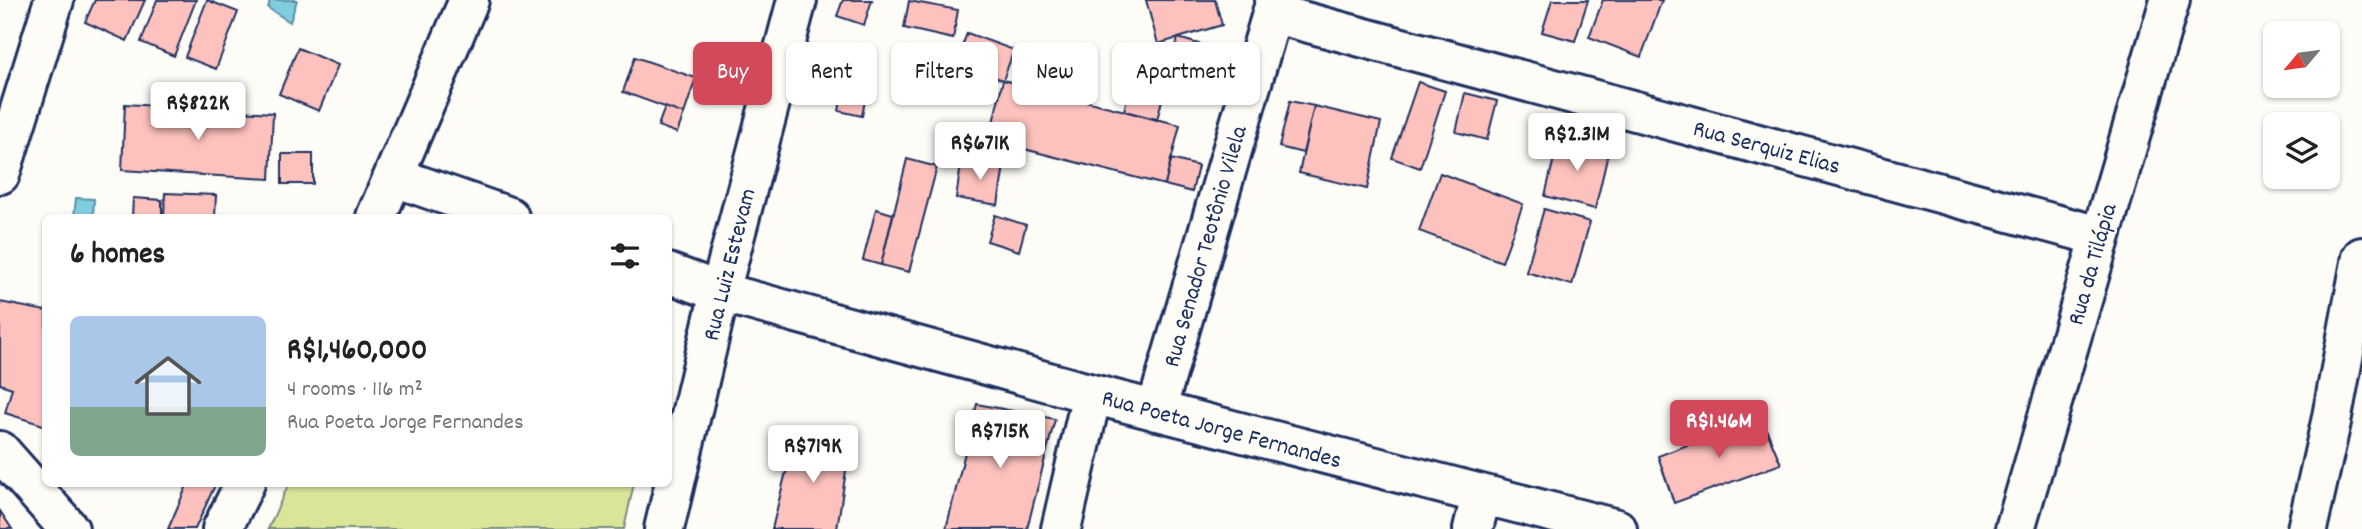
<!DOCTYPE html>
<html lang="en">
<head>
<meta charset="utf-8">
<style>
	:root { --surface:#fff; --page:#f2f2f2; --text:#222; --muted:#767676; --line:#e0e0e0; --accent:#d1495b }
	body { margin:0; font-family:Dekko,sans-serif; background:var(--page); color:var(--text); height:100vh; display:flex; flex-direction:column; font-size:26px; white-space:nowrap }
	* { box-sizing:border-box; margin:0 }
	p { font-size:23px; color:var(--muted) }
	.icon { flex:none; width:38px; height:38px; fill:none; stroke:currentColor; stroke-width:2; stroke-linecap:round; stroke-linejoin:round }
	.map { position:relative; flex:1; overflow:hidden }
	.drawer { position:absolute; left:42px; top:214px; width:630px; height:273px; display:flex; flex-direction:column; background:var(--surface); border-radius:10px; box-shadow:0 2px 5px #0004 }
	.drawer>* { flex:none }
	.banner { position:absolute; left:693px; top:42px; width:665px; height:63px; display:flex; gap:14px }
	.needle { width:46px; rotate:241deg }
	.fabs { position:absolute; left:2263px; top:21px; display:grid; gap:14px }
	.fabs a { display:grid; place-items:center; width:77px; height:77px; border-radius:10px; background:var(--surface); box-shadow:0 2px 5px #0004; font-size:35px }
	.price { position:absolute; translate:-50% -60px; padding:0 16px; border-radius:7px; background:#fff; color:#222; font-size:23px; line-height:46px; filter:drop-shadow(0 2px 4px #0008) }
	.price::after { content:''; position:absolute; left:50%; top:42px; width:21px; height:16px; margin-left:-10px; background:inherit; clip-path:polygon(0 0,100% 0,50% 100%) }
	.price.active { background:var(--accent); color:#fff }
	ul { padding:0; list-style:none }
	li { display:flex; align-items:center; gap:21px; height:175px; padding:0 28px }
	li+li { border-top:2px solid var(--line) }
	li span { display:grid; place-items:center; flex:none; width:196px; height:140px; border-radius:10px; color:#555 }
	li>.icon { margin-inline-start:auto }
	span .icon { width:84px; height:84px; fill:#fffc; stroke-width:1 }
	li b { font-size:30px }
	h2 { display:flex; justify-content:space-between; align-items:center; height:84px; padding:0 28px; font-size:30px }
	.tag { padding:0 24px; border-radius:10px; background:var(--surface); box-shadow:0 2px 5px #0004; font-size:24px; line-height:63px }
	.tag.active { background:var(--accent); color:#fff }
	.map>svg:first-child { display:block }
</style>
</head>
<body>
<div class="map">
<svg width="2362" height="529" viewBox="0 0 2362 529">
	<rect width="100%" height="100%" fill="#fdfcf7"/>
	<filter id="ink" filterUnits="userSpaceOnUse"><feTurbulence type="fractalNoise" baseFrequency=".0143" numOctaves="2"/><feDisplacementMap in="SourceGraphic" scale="14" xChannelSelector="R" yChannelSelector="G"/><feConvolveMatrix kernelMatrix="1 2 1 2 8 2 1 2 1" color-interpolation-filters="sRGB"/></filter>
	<g filter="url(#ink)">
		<path fill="#d9e699" stroke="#7a8a7c" stroke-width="2" d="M289,483H634L624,529H268Z"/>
		<path fill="#80cdde" stroke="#588eab" stroke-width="2" d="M270,0H297L290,22L268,8Z
			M76,198L94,199L93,217H74Z"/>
		<path fill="#fec2be" stroke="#1b2f5e" stroke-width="2" d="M95,0H145L127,41L85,22Z
			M157,0H196L174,56L141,42Z
			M207,0L238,12L216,69L185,57Z
			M843,0H872L864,25L837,16Z
			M1146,0H1215L1222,25L1158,44Z
			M1552,0H1588L1575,41L1542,32Z
			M1603,0H1662L1641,57L1589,37Z
			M909,1L958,10L953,39L904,28Z
			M967,33L1014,50L1003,80L956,63Z
			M1178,38L1216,49L1209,74L1171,64Z
			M298,48L338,65L319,111L279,94Z
			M1137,55L1171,64L1157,120L1124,111Z
			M635,57L696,78L684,114L623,92Z
			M847,70L870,75L862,116L839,111Z
			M1003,80L1180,125L1165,185L989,140Z
			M1418,82L1445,91L1420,168L1392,158Z
			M1465,93L1497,101L1487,140L1456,132Z
			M1290,101L1314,106L1303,153L1279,147Z
			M125,104L273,113L270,179L122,170Z
			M1314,106L1381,122L1367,189L1299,173Z
			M665,107L684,114L677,133L658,126Z
			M1559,137L1609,150L1595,209L1545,196Z
			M282,154H313V184H282Z
			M962,158L1004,165L998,205L956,198Z
			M907,159L937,167L909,272L881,265Z
			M1171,159L1198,166L1192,192L1165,185Z
			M1440,173L1523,204L1502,262L1419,231Z
			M165,193L216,195L215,217H164Z
			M133,198L162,200V217H132Z
			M876,209L893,214L881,265L863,260Z
			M1544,209L1590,222L1572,285L1526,272Z
			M995,215L1026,225L1019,251L987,241Z
			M0,302L46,311V426L5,413L12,388L0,384Z
			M977,404L1055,419L1027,529H946Z
			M1761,417L1781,464L1674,503L1658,456Z
			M795,435L850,445L837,529H772Z
			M188,483H216L195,529H168Z
			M0,511L12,529H0Z"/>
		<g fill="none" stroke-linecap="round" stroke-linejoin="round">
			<defs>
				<path id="minor" d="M1272,13L2099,236
					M0,174L54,0
					M395,177L509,217
					M668,273L720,292L1092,394L1617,529
					M1156,411L1276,0
					M0,451L69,529
					M664,529L720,292L797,0
					M1061,529L1092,394
					M1473,529L1481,496
					M2015,529L2170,0
					M2307,529L2331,422L2362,257"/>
				<path id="major" d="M376,217L469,0
					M222,529L245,483"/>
			</defs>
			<use href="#minor" stroke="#1b2f5e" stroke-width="44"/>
			<use href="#major" stroke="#1b2f5e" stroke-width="44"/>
			<use href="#minor" stroke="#fdfcf7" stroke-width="38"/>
			<use href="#major" stroke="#fdfcf7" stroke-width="38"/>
		</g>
	</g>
	<g text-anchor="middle" stroke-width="5" stroke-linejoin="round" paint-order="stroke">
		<g font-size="24" fill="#1b2f5e" stroke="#fdfcf7">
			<text transform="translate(1767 146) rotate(15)" y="8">Rua Serquiz Elias</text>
			<text transform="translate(1204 246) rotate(-74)" y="8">Rua Senador Teotônio Vilela</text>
			<text transform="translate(728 264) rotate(-76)" y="8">Rua Luiz Estevam</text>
			<text transform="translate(2091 264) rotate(-74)" y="8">Rua da Tilápia</text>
			<text transform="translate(1222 428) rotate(15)" y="8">Rua Poeta Jorge Fernandes</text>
		</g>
	</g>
</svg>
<div class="fabs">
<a><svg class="needle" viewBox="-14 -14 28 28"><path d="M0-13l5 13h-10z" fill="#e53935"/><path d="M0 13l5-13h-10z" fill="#767676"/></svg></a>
<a><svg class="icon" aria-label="layers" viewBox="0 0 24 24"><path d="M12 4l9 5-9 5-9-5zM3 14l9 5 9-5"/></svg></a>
</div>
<b class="price" style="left:198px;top:142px">R$822K</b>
<b class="price" style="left:1577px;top:173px">R$2.31M</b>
<b class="price" style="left:980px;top:182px">R$671K</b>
<b class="price active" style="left:1719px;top:460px">R$1.46M</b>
<b class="price" style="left:1000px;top:470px">R$715K</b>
<b class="price" style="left:813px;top:485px">R$719K</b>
<div class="banner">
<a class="tag active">Buy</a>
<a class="tag">Rent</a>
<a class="tag">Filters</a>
<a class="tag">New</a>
<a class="tag">Apartment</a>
</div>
<section class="drawer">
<h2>6 homes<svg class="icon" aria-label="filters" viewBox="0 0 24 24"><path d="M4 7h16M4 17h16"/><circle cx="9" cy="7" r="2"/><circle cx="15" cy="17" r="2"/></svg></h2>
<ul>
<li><span style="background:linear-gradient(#a9c7e8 65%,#7fa58c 0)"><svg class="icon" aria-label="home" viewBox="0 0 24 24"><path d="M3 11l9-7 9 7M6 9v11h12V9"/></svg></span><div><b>R$1,460,000</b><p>4 rooms · 116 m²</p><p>Rua Poeta Jorge Fernandes</p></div></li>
</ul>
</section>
</div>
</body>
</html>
